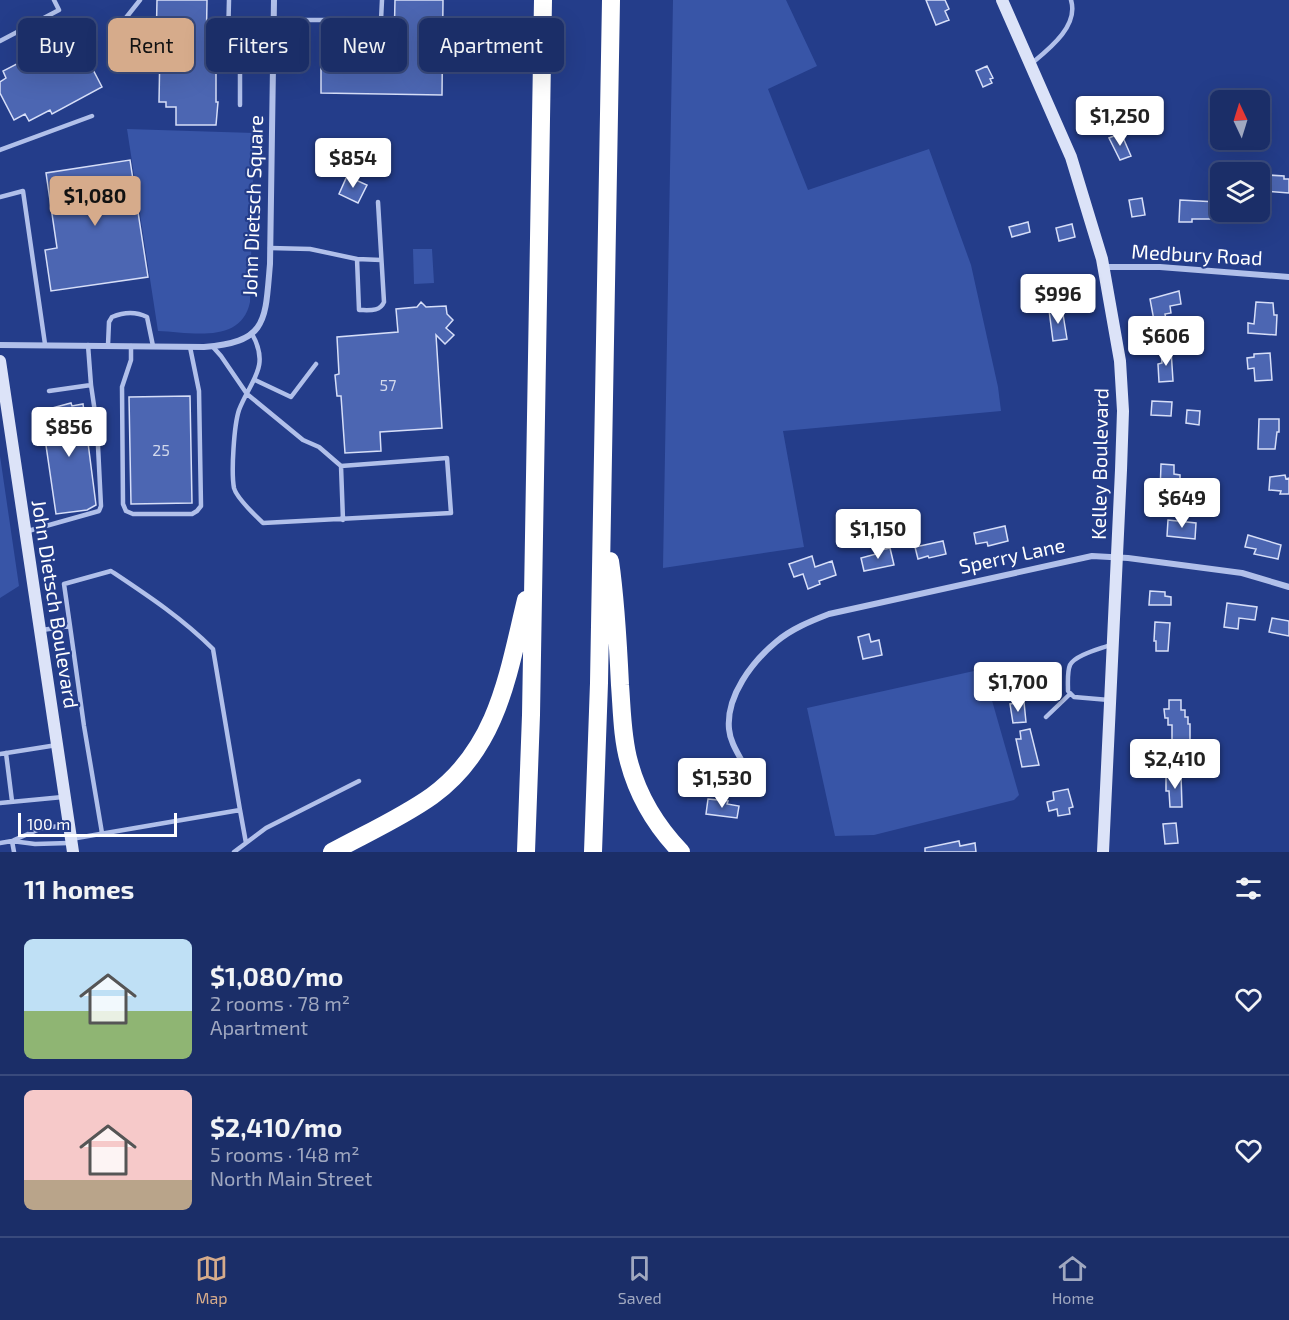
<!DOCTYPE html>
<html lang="en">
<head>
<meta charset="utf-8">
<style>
	:root { --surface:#1b2e68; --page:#24366e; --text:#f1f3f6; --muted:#a0a8c0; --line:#394a7c; --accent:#d6ab8b }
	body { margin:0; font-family:"Exo 2",sans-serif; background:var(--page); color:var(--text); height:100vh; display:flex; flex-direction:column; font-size:22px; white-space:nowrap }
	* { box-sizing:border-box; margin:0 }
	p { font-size:20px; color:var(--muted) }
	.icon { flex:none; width:33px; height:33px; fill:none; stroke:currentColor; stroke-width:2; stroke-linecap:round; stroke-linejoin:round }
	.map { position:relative; height:852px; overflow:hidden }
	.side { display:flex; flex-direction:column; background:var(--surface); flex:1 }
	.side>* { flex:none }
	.banner { position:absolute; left:18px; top:18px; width:600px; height:54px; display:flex; gap:12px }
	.needle { width:39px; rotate:356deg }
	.controls { position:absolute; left:1210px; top:90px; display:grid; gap:12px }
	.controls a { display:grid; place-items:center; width:60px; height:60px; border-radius:9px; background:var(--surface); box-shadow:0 6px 24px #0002,0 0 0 2px var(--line); font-size:30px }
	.scale { position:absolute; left:18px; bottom:15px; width:159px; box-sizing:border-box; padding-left:6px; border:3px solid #fff; border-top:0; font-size:16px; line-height:21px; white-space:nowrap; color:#fff; -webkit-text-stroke:4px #243d8a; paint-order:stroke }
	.price { position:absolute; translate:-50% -51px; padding:0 14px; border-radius:6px; background:#fff; color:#222; font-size:20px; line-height:39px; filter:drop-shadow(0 2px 3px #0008) }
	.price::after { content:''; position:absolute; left:50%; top:36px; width:18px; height:14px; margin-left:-9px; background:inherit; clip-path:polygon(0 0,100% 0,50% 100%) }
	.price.current { background:var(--accent); color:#111 }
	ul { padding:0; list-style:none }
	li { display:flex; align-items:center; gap:18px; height:150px; padding:0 24px }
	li+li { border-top:2px solid var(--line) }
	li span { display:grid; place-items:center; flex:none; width:168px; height:120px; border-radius:9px; color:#555 }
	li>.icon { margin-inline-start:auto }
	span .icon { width:72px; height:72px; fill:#fffc; stroke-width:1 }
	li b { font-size:26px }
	h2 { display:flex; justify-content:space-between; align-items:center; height:72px; padding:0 24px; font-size:26px }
	.pill { padding:0 21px; border-radius:9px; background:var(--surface); box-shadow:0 6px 24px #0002,0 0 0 2px var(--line); font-size:21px; line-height:54px }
	.pill.current { background:var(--accent); color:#111 }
	.tab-bar { display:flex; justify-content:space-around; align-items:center; height:84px; border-top:2px solid var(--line); background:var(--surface); font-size:16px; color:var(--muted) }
	.tab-bar a { display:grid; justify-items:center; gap:3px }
	.tab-bar .current { color:var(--accent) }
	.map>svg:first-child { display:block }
</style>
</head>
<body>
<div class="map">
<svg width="1289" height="852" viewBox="0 0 1289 852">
	<rect width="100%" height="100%" fill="#243d8a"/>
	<path fill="#3855a7" d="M673,0H786L817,66L768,89L808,190L929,149L971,265L998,387L1001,411L783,431L804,547L663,568Z
		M127,129L254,133L250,302C241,345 190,332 158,331Z
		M432,249L434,283L414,284L413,249Z
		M0,456L19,586L0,598Z
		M983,669L1019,795L1014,800L874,835L835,836L807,708Z"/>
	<path fill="#4c66b2" stroke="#d6def8" stroke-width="1.5" d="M157,0H207L206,59H216V102H218L216,125H176V107H166V102H159L160,47H156Z
		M395,0H443L442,95L321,93V44L394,45Z
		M926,0H945L949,9L945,11L949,20L936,25Z
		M76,37L102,87L52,114L50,110L29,121L25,114L14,120L0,93V82L6,78L3,71L34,55L35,58Z
		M987,66L993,78L990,79L992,83L983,87L976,71Z
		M1121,133L1131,156L1120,160L1109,138Z
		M130,160L148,277L51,291L45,250L57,248L46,173Z
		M1268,175L1284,176V179H1289V193L1264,191L1265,176H1268Z
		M347,176L367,185L358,203L339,194Z
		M1142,198L1145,215L1132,217L1129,200Z
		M1180,200L1217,202L1216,219H1192V222H1179Z
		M1028,222L1030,232L1012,237L1009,227Z
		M1072,224L1075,237L1059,241L1056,228Z
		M1179,291L1181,304L1170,306L1171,313L1165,314L1167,324L1155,326L1150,299Z
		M421,302L426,307L446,306L447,314L453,320L446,328L454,335L445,344L436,335L442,428L380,432L381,451L345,453L341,396H337L335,375L339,374L337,337L398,332L396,309L417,307Z
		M1256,302L1273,303L1274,315H1277L1276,335L1248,333V323L1254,324Z
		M1062,308L1067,339L1053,341L1049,310Z
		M1171,350L1173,381L1159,382L1158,364L1162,363L1161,351Z
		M1270,353L1272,380L1255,381L1254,368L1248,369L1247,358L1254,357V354Z
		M190,396L192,503L131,504L129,397Z
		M1152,401L1172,402L1171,416L1151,415Z
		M71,403L72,406L83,404L96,505L87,510L56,514L41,411Z
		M1187,410L1200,411L1199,425L1186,423Z
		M1259,419H1279V432H1277L1275,449H1258Z
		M1161,464L1174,465V474L1180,475V483H1172V494L1160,493Z
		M1285,475L1286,479L1289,478V494H1280L1281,491L1269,490L1270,477Z
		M1168,520L1196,523L1195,539L1167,536Z
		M1005,526L1008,541L988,546L987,542L976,544L974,533Z
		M1248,535L1281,545L1278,559L1254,554L1256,549L1245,547Z
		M943,541L946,554L929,558L928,556L918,559L915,547Z
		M890,548L894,565L864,571L861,558L876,554L875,551Z
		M812,556L815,567L832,561L836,575L819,581L820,584L808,589L803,574L794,577L789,564Z
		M1150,591L1165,592V596L1171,597V605H1149Z
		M1227,603L1257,607L1255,620L1239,618L1238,629L1224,627Z
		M1272,618L1289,621V636L1269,632Z
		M1155,622L1170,623L1168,651H1156V641H1154Z
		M869,634L871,642L879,640L882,655L863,659L858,637Z
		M1169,700H1181V710H1185V717H1188V724H1190V741L1172,742V725H1168V718H1165L1164,709H1169Z
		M1024,702L1026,722L1013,723L1010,704Z
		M1030,729L1039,765L1022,767L1016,739H1021L1020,731Z
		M1166,775H1181L1182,807H1170L1169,791H1166Z
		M1068,789L1073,807L1069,808L1070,814L1058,816L1057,809L1049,811L1047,802L1054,800L1053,792Z
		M708,799L728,801L727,804L739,806L737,818L706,814Z
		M1176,823L1178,843L1165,844L1163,824Z
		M959,841L960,846L975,843L976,852H925V848Z"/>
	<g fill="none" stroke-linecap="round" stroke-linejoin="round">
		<path stroke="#b1c0ea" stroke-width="4.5" d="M229,0L228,41L273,42
			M273,20H381L382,0
			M0,41L59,10L54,0
			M122,61L121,24L140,0
			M1031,64C1049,49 1079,26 1071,0
			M240,105V41
			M0,150L92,116
			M0,197L23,191L45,344
			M270,248L310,249L357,259L359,310C369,310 380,312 384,302L378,202
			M357,259L381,260
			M108,345L109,322L112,317C124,312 135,311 147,317L153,346
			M131,346V360L122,387L123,504L126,511L133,514H192L197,511L201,506L199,391L190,347
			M213,347L221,356L247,394L303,440L319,447L341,466L447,458L451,513L263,523C255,515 237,499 234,488C231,472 234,425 239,410C250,381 271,367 252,334
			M255,380L291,397L316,364
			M49,391L91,385L88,345
			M341,466L343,520
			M28,531L99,511L101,506L97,426L91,385
			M70,626L84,726L102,833
			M42,630L70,626L64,584L111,571C147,595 182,618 213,649L240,810
			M1109,700L1074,697L1068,691C1068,683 1067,672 1070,665C1075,655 1100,649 1110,645
			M1046,717L1070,694
			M6,753L12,801
			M0,754L57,745
			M0,803L63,797
			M71,839L240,810L246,843
			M14,840L42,828L69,825
			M12,841L14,852
			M0,843L12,841L35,844L69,843
			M234,852L266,828L359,781"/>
		<path stroke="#b1c0ea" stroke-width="6" d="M1104,267H1160L1289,277
			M0,345L204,347C268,342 265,321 270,264L274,0
			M743,763C737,752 730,741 729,729C726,696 752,662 776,642C791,629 811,621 829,614L1092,556L1128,558L1242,573L1289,587"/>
		<path stroke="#dce3f8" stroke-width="12" d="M1002,0L1071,157L1102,259L1120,361L1123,411L1121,470L1103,852
			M0,361L73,852"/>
		<path stroke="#fff" stroke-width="18" d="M610,561C616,602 618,643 620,685C622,710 622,737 629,762C638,796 657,827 681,852
			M332,852C365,834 401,818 432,796C498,748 508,674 526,600
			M526,852L531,715L543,0
			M593,852L599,683L611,0"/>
	</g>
	<g text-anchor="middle" stroke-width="4.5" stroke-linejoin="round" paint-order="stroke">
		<g font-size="16" fill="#d2d9ec">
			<text x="388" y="391">57</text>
			<text x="161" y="456">25</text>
		</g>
		<g font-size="20" fill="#fff" stroke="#243d8a">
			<text transform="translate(253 206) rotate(-88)" y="7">John Dietsch Square</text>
			<text transform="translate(1197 255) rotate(3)" y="7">Medbury Road</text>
			<text transform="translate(1100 464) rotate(-89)" y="7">Kelley Boulevard</text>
			<text transform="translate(1012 556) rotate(-12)" y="7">Sperry Lane</text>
			<text transform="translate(55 604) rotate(81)" y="7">John Dietsch Boulevard</text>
		</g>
	</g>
</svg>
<div class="controls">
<a><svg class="needle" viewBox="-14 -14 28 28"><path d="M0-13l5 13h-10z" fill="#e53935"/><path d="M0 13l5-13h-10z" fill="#a0a8c0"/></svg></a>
<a><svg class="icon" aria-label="layers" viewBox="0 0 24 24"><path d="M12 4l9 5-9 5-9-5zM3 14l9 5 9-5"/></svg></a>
</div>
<div class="scale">100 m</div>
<b class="price" style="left:1120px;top:147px">$1,250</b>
<b class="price" style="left:353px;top:189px">$854</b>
<b class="price current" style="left:95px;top:227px">$1,080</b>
<b class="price" style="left:1058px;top:325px">$996</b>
<b class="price" style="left:1166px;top:367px">$606</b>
<b class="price" style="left:69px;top:458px">$856</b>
<b class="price" style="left:1182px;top:529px">$649</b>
<b class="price" style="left:878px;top:560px">$1,150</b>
<b class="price" style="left:1018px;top:713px">$1,700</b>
<b class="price" style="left:1175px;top:790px">$2,410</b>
<b class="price" style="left:722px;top:809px">$1,530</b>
<div class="banner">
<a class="pill">Buy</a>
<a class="pill current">Rent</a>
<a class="pill">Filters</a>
<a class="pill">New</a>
<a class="pill">Apartment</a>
</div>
</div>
<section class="side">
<h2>11 homes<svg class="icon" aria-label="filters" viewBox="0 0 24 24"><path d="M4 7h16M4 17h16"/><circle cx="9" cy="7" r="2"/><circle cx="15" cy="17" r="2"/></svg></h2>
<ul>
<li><span style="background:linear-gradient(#bfe0f5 60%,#8fb573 0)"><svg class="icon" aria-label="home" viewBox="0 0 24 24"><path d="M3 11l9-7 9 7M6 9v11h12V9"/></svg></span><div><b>$1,080/mo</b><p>2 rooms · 78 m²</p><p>Apartment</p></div><svg class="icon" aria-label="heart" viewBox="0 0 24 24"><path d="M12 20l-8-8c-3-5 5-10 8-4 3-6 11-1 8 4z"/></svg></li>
<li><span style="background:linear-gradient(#f6c9c9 75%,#b9a48a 0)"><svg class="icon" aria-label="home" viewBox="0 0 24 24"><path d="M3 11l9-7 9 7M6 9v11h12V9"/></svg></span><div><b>$2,410/mo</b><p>5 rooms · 148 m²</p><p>North Main Street</p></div><svg class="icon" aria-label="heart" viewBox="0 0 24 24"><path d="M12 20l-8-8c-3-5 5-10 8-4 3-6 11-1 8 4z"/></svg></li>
</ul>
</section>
<nav class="tab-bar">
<a class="current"><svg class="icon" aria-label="map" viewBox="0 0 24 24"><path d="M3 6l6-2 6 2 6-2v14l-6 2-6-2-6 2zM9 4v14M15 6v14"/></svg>Map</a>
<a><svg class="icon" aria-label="saved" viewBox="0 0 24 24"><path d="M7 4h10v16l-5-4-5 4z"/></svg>Saved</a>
<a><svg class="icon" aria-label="home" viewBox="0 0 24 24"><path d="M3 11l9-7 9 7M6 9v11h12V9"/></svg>Home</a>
</nav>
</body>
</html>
